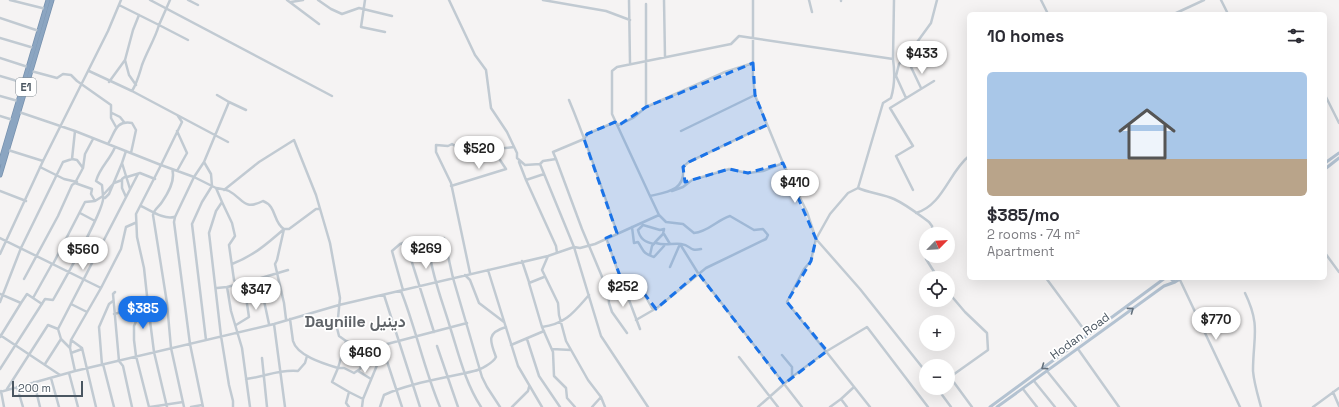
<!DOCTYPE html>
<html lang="en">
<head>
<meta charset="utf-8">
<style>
	:root { --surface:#fff; --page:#f2f2f3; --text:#2b2b33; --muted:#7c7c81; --line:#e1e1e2; --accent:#1a73e8 }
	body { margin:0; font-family:"Space Grotesk",Vazirmatn,sans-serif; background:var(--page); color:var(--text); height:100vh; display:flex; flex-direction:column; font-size:15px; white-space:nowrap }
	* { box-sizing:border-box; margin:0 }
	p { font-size:13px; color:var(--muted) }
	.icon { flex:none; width:22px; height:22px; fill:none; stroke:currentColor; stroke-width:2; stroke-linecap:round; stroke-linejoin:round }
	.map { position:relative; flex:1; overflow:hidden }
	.side { position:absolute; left:967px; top:12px; width:360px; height:268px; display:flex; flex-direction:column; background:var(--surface); border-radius:6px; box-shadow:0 4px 16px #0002 }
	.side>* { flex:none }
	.needle { width:26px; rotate:66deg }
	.tools { position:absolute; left:919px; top:227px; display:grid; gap:8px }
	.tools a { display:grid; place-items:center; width:36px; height:36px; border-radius:50%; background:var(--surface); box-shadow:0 4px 16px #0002; font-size:20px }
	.scale { position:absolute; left:12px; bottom:10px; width:71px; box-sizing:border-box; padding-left:4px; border:2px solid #4a5661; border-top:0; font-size:11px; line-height:14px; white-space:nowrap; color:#4a5661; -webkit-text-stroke:3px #fff; paint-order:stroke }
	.price { position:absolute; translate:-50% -34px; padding:0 9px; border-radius:14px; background:#fff; color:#222; font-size:13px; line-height:26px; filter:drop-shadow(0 1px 2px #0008) }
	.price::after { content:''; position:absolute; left:50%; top:24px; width:12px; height:9px; margin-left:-6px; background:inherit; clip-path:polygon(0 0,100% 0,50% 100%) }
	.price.selected { background:var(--accent); color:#fff }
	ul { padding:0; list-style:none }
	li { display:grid; align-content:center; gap:8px; height:212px; padding:0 20px }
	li+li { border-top:1px solid var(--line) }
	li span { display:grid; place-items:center; height:124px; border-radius:6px; color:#555 }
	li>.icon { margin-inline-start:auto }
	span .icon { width:72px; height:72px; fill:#fffc; stroke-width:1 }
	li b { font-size:17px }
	h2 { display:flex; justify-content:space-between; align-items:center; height:48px; padding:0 20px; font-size:17px }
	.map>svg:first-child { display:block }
</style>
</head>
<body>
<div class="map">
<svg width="1339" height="407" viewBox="0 0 1339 407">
	<rect width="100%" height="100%" fill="#f5f3f3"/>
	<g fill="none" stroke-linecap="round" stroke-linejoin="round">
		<defs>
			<path id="highway" d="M0,163L48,0
				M0,175L52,0"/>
		</defs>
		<use href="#highway" stroke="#7690ad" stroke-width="5"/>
		<path stroke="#c1cad2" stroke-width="2.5" d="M10,0L46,9
			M150,0L332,96
			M188,0L198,5
			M287,0L319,24
			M318,0L331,9L342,14L359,8L392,16
			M365,0L361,27L385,32
			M449,0L475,55L486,70L491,108L507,132L517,153V158L525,165L540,164
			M543,0L606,11L630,20
			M629,0L630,63
			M664,0L665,57
			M753,0V76L755,95L783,163L807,212L816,239L860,289L926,372
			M809,0L812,12
			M841,0V1
			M1041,0L1048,14
			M1221,0L1228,14
			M291,2L303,0
			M119,5L159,25L170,0
			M1174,14L1204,0
			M0,18L39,31
			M0,38L34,48
			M0,58L28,67
			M125,60L129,75L136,85
			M911,67L921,88
			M31,71L57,78L63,74L71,75L77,81L111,105V118L116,127
			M89,71L132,91L228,142
			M0,76L24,83
			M109,82L125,60L133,30L139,15
			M132,91C137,83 139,75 142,65C147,51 155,39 159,25L188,40
			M217,95L229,102
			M1325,95L1339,123
			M0,96L18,101
			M906,98L896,76L899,64L907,56L931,23L937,0
			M569,100C587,143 602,188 617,233
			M646,107V4
			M19,112L75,131L161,165L136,214L137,237L144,268L148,305L114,314
			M112,113L120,117L124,122
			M0,116L13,120
			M178,116L182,122L161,165L194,177L216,188L222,202L216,211L209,233L221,336L229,385L233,401V407
			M75,131L72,159L77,160L83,168L75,183L92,189L91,194L95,201
			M177,131L187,153L177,171
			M681,131L755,95
			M108,144C115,133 115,120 132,123L136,130L131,153
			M8,150L43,161
			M126,151L122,163L130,189
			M556,159L582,229L608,291L609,303L612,312L627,333
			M204,162L211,174L212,186L202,202L192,224L206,340
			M519,162L526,180L544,174
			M40,167L64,179L77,182
			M83,168L85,154L93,139
			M172,169C176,180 168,193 162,202C159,207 154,209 153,215L167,303L171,348L184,407
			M127,177L140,173L155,179
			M526,180L556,246L557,253
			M451,186L506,169L498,157L497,149
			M216,188C220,189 225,189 229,191C244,199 243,211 263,201C277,206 273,223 284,229H289L316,209H320
			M858,188C869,193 883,194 894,199C907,205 918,214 929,222L932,226L933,234
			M224,190L259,162L294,140L316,195L330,243L340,298L337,328L339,336L346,341L338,368C325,364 297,356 293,341C292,334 291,326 290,319
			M913,190L896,156L913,146L890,108L934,81
			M0,191L26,201
			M672,191L683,187L692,180L729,169L748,173L763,171L783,163
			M104,194L114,183L122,180
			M650,196L612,114V71L617,67L731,44L739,36L893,59L894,0
			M126,197L122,188V179L126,176
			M105,198L109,194L122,163
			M222,202L232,223L235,236L229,245L234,280L237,285
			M141,206C150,210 164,220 174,217
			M80,213L95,221
			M916,213C943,205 949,172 969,156
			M632,227L634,243L638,242C644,251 642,253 654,257L664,246
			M664,234L670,244
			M0,238L101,288L121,249L126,227L135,223
			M444,238L453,278L482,377L487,387L500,407
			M606,238L622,283L630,289L643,292L652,308L656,309L706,268L766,239L768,235L763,229L754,230L730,216C717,220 708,232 694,233L683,224L666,222L659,215
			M656,243C665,246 672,243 681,244C692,245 688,252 701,249
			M680,244L698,273L802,407
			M424,251L430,255C433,279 443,303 450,327C459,355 465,382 481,407
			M926,252V259L938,278
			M1325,253L1339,272
			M0,254L43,161L108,31L121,0
			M650,255L652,246C655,242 659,238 663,234L664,229L660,230L643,225L638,230C640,239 645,242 654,244
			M548,256L542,270L558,303L559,315L566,341L588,380L601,397L605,407
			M522,261L529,282
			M53,264L85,202L95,201L103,196L102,185L96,181C100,167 110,160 115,147
			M232,264C253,256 267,244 284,229L277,260L275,264L284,303L286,319
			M670,267L680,244
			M488,270L518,366L542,407
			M470,273L451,183L436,152V145L448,146L452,144L457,147L459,151L471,149L479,157L497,149L514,147
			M465,275L470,280L479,303L504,322
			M544,277L529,283L542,327L553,352L554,376L566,388L567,398L575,407
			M1046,278L1088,335
			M24,279L58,216L72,185L75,183
			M1180,280L1240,407
			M260,282L269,324
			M623,284L640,329
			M227,287L258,279L260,282L261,278L288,270
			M217,288L227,287L231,311L242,348L250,407
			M403,290L392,251L400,244L406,242L409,246V253L434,332
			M401,291C416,329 424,369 440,407
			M115,292L113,294L119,361L123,366L132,407
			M948,292L965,312L987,333L988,350L950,377L972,407
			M1245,293C1261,326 1253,337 1253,371C1254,383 1258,396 1261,407
			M0,294L21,303L27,294L42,304
			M384,295L420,407
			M33,298L52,264
			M0,302L21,248L63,162L72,159
			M71,304L87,312
			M148,305L154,352L167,407
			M139,307L138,317L134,326V340L136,356L149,407
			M636,320L655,309
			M274,324L285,407
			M236,325L249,317L244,284
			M542,327C566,324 574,312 589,295
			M0,335L60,375
			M0,337L21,303
			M527,339L539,376L560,407
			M71,340L82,348L96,407
			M346,341L368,349L467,323
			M511,345L544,331
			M382,346L402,407
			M437,346L458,407
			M70,348L61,339L58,329L138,174
			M552,349L571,350
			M1078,349L1119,407
			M71,353L82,349
			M739,357L778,407
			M262,358L267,407
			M45,364L61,339
			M103,364L114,407
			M102,365L99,327L109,304L113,301
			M0,369L45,299L53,300C61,286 107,205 103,196
			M75,371L70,348L71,340L101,288
			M358,371L371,379
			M1047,371L1076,407
			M69,373L78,407
			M792,377L827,351L867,327L928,407
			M51,378L59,407
			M246,379C264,377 279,369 298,371L305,363L307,356
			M1034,381L1055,407
			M34,382L40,407
			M17,387L23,407
			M937,388L951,407
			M7,389L48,325L58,329
			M1023,389L1037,407
			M1,391L4,407
			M0,392L75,371L274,324L339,305L548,256L574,247L580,248L595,244L659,215L650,196C668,192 686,190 683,167L689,162L767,125
			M1333,392L1339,406
			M150,407L183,402
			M191,407L202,405
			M203,407L190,344L174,222L175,217L194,177L204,162L229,102L246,110
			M349,407L346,403L349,392L332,382L338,368H344L354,373L360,369L368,349L380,358L363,399L349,392
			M362,407L363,399
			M380,407L384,395C409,383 446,378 474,371C480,370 493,363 496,357C490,341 486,333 506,327
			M512,407L528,391L529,387
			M592,407L601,397
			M648,407L601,336L574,247L540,164L543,161L556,159L553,152L584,139L587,134L615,122L619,125L633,118L646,107L725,72L753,63
			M758,407L792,377V367L782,355
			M830,407L841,399
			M847,407L841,399L854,387
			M870,407L787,302L804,269L811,261L816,239L830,214L848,193L858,188L883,103L891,98C895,85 895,73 893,59
			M1313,407L1339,388"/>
		<path stroke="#b3c2d1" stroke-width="3" d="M1325,163L1339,153
			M1325,169L1339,158
			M1170,278L1175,282L1182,278
			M990,407L1165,278
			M997,407L1164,286L1175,282"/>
		<use href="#highway" stroke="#8ba5c1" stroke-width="3.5"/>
	</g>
	<defs><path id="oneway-chevron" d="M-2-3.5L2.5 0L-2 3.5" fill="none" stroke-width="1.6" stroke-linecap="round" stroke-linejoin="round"/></defs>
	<g stroke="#64717d">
		<use href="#oneway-chevron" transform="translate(1131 310) rotate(-36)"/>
		<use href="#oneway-chevron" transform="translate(1044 367) rotate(144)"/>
	</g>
	<path fill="#1a73e8" fill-opacity="0.2" stroke="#1a73e8" stroke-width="3" stroke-dasharray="8 5" stroke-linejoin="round" d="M753,63L755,95L767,125L689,162L683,167L685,182L729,169L748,173L783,163L816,239L811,261L787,302L827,351L784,384L698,273L656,309L643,292L623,284L606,238L617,233L584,139L587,134L615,122L619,125L646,107Z"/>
	<g text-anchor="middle" stroke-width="3.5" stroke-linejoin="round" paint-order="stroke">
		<rect fill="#fff" stroke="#808990" stroke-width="1" x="16" y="78" width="20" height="18" rx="3"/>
		<g font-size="11" font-weight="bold" fill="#4a5661">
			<text x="26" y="91">E1</text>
		</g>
		<g font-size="12" fill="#4a5661" stroke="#fff">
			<text transform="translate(1080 336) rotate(-36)" y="4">Hodan Road</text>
		</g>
		<g font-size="16" font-weight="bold" fill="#5f6368" stroke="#fff">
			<text x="355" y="327">Dayniile دينيل</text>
		</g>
	</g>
</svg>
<div class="tools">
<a><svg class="needle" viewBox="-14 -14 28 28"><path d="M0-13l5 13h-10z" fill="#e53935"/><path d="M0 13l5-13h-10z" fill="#7c7c81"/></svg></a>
<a><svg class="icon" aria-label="locate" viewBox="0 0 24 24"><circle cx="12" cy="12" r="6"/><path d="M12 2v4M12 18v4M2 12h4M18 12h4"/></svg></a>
<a>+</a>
<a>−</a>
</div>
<div class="scale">200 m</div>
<b class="price" style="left:922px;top:75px">$433</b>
<b class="price" style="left:479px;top:170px">$520</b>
<b class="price" style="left:795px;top:204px">$410</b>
<b class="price" style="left:426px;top:270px">$269</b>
<b class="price" style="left:83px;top:271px">$560</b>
<b class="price" style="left:623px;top:308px">$252</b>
<b class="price" style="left:256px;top:311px">$347</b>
<b class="price selected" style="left:143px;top:330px">$385</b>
<b class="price" style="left:1216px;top:341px">$770</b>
<b class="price" style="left:365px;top:374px">$460</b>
<section class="side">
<h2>10 homes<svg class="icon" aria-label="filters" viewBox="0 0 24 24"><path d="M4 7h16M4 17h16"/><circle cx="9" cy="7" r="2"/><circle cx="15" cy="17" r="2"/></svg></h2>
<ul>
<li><span style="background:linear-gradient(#a9c7e8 70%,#b9a48a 0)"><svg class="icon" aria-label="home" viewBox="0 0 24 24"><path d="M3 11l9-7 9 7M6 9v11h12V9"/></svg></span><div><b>$385/mo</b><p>2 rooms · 74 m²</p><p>Apartment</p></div></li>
</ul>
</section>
</div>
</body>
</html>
